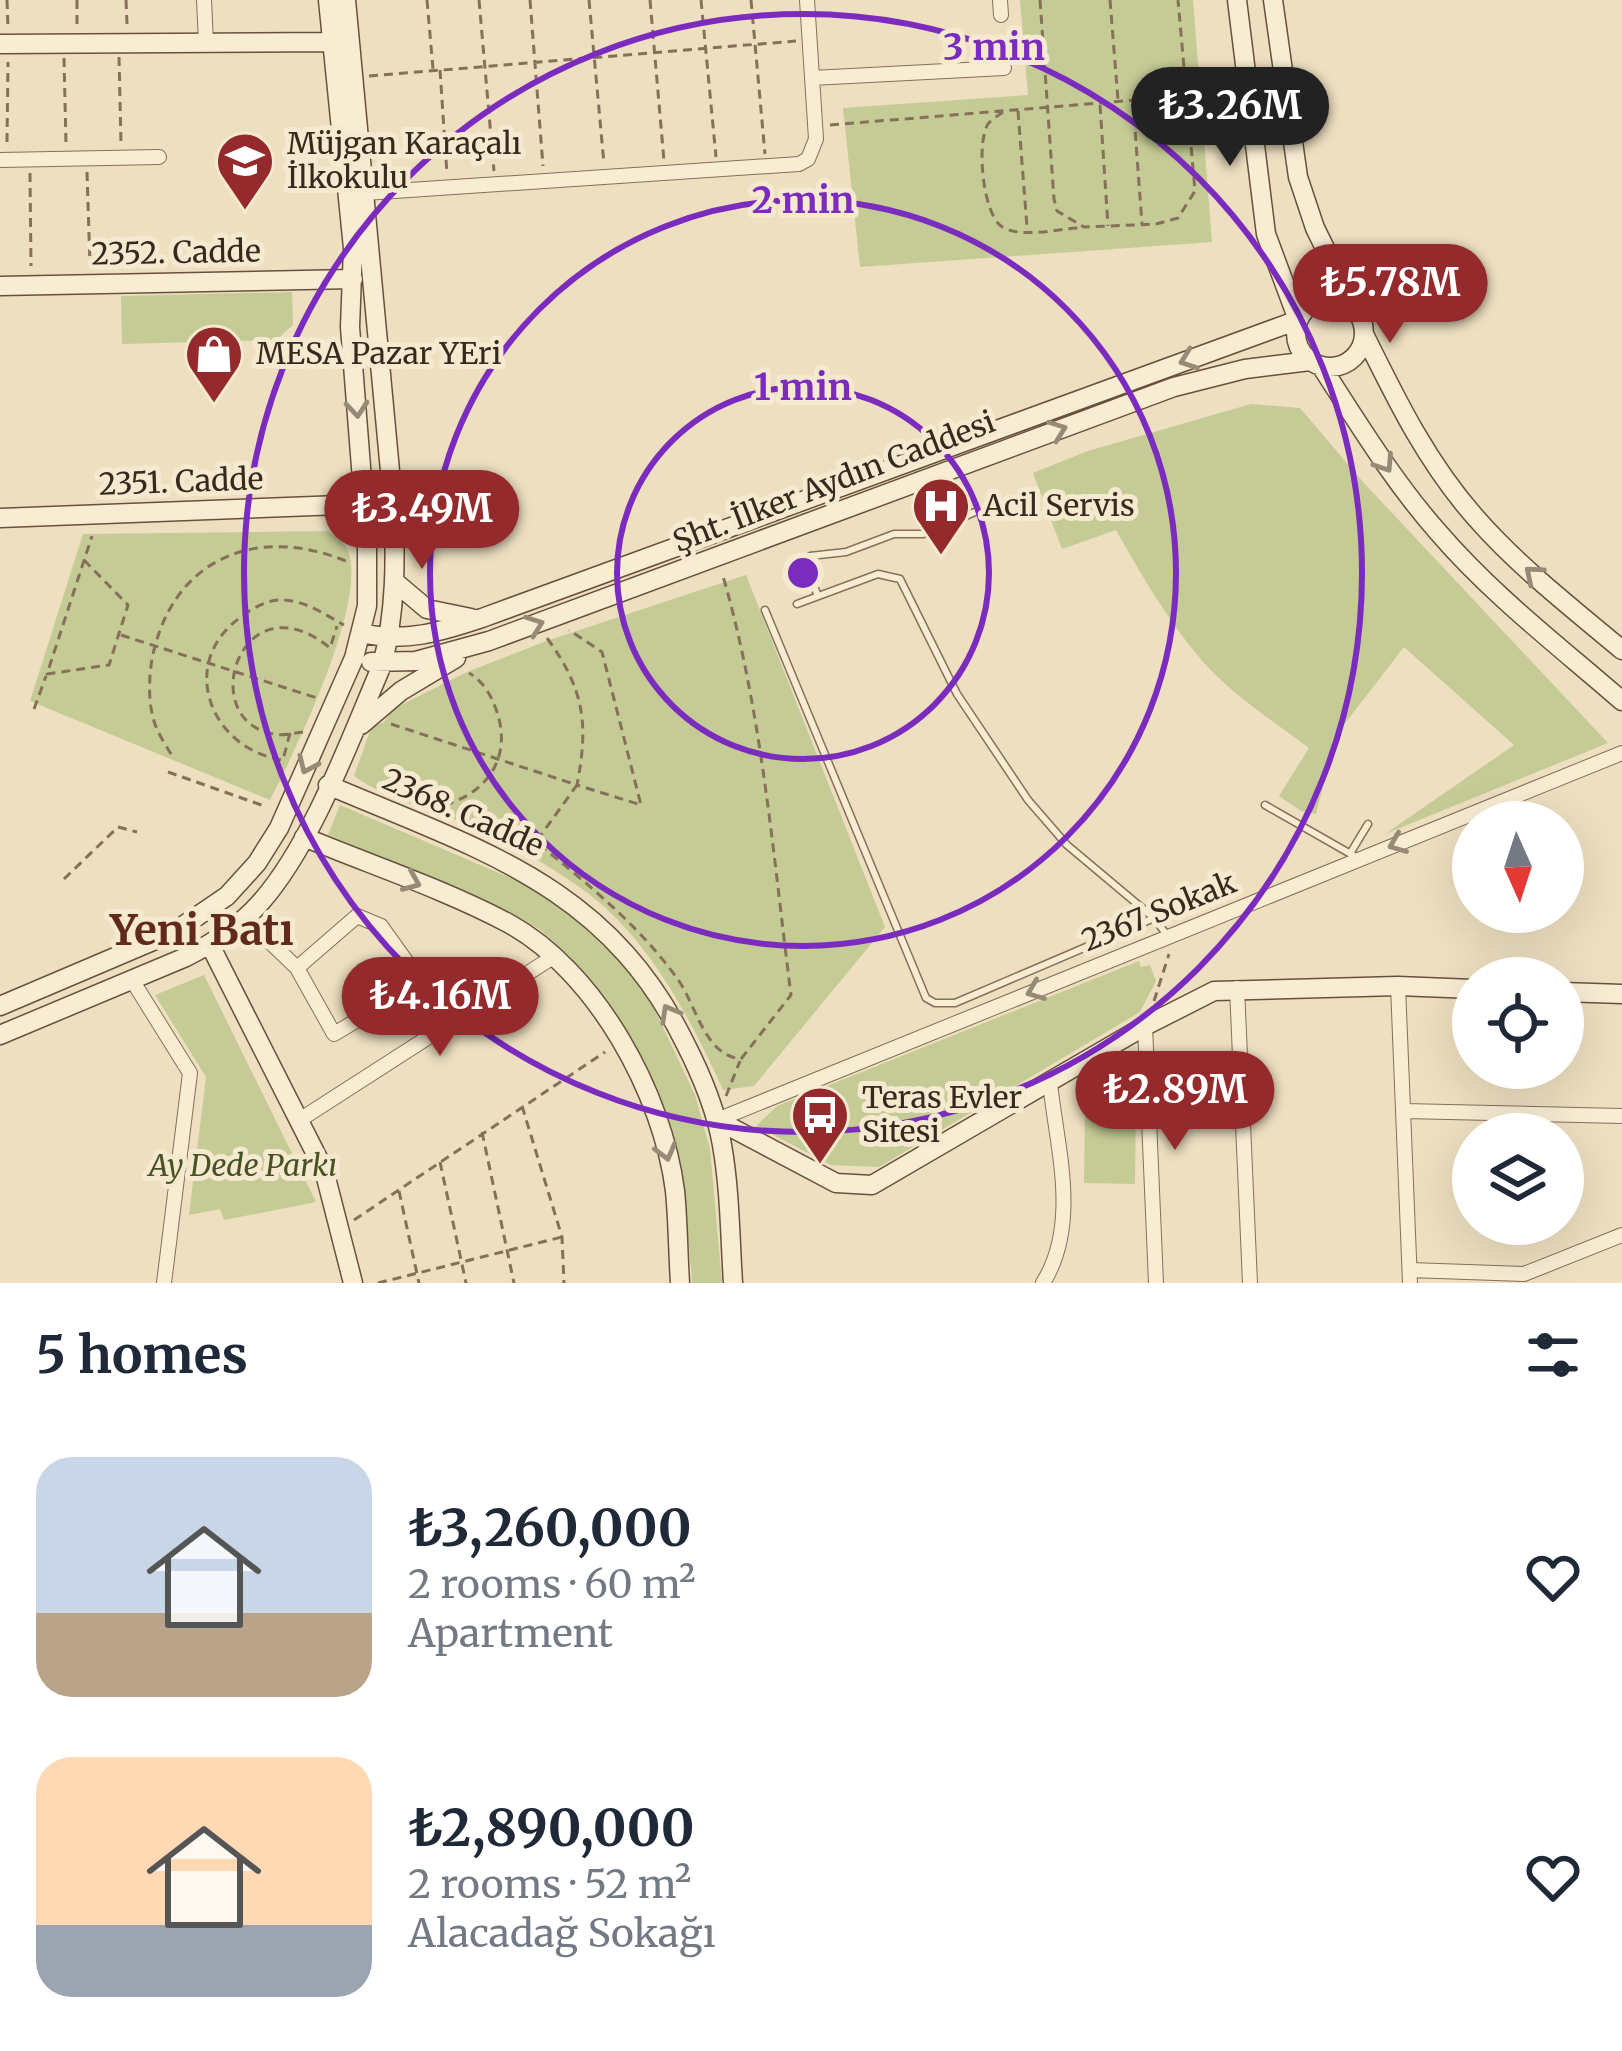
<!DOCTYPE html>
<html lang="en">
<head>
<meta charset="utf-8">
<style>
	:root { --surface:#fff; --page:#f2f2f3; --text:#1f2937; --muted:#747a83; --accent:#942a2c }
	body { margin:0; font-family:Merriweather,serif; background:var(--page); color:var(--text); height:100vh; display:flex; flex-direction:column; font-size:45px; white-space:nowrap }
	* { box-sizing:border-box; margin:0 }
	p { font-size:39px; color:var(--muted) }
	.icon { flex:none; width:66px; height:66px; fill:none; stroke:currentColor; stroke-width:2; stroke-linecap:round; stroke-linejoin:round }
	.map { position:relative; height:1283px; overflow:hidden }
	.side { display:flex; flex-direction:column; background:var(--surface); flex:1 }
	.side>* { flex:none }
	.needle { width:78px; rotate:177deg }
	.controls { position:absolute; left:1452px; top:801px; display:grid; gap:24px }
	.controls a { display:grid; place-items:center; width:132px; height:132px; border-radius:50%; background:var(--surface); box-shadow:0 12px 48px #0002; font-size:60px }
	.price { position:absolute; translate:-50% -102px; padding:0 27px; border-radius:42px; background:var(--accent); color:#fff; font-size:39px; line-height:78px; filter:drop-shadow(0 3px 6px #0008) }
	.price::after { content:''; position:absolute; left:50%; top:72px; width:36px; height:27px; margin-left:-18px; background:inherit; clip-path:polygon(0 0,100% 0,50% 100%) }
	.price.active { background:#222; color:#fff }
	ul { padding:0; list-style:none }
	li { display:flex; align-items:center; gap:36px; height:300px; padding:0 36px }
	li span { display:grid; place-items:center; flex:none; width:336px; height:240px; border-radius:36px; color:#555 }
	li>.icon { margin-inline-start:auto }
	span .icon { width:144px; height:144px; fill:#fffc; stroke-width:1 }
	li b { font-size:51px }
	h2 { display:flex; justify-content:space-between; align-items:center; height:144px; padding:0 36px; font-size:51px }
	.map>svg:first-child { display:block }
</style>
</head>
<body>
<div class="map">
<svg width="1622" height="1283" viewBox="0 0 1622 1283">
	<rect width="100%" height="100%" fill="#eddfc0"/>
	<path fill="#c5cb95" d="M1020,0H1193L1212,242L860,267L843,108L1028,95Z
		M292,292L293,325L276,340L122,344L121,296Z
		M1251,404L1300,408L1363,482L1608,743L1385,834L1514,745L1404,647L1336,735L1316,814L1301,811L1279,796L1309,748C1272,720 1229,693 1199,657C1166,618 1141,574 1116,530L1062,549L1033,473L1088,451Z
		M328,531C337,537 344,541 348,551C368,602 295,751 270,800L30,701L83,534Z
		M746,575L885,927L754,1086L723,1090C693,1024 656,952 601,904C563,872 517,848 473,827C433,808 391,802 354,776L371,728L384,722L393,709L467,672L549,640Z
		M340,805L550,895L623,964L652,1004L695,1095L710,1149L722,1283H692C685,1166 660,1046 572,962C560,949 547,933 531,924C467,889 395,864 328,835Z
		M1139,961L1141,967L1150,965L1156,981L1140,1012L879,1167L831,1165L756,1126L777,1106Z
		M204,975L316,1202L224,1220L220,1209L189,1215L206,1077L155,995Z
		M1085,1099L1136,1100L1135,1184L1084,1183Z"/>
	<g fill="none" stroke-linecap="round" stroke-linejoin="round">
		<defs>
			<path id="lane" d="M818,596L806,567L810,556L846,552L894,534H923L975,512
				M797,604L878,574L900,579L957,694L1028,800L1067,845L1154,918L1167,935
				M765,610L926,998L935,1003H955L1154,918
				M1265,805L1356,857
				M1351,852L1368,824"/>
			<path id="street" d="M204,0L206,43
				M1000,0L1001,15
				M812,78L1004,68
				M0,160L159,157
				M365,193L799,164L808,159L816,139L807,0
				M245,918L297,968L357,916L381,926L421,982L334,1034L297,968
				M132,980L190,1073L164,1283
				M1398,986L1410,1283
				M1237,988L1250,1283
				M1145,1026L1156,1283
				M1404,1111L1622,1116
				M301,1119L553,957
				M717,1120L1622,753
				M1410,1270L1524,1274L1622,1235
				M1043,1283C1080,1223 1057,1149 1050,1083"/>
			<path id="secondary" d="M1273,0L1298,177L1315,228L1356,311
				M0,44L332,42
				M0,286L353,279
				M1296 333a34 34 0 1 1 68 0a34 34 0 1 1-68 0Z
				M1364,334C1396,399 1427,463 1476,518C1519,567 1572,608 1622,650
				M1321,366C1358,423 1393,481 1438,532C1492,595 1560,647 1622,701
				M0,518L393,503
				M395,582L427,609L471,618
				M361,633C405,643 440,632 482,618L1298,320L1266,234L1237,0
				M371,662L416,661L489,641L1174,387L1245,369L1310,361
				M361,725L401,691L456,658
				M328,785C477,849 606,884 684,1041C701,1074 716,1109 722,1145C730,1190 730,1237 733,1283
				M304,837C371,865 444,889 508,923C596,971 663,1094 675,1191C678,1221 678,1252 680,1283
				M210,945L324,1170L353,1283
				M1563,992L1622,994
				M0,1006L174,932L227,896L257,863L279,828L354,658L367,606V543L350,327L353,248L328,0
				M0,1035L186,957C213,943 240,926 260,903C312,845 351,737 382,665C396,612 396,557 393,503L346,0
				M717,1120L836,1183L872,1185L1145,1026L1214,991L1398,986L1473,989"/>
		</defs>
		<use href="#lane" stroke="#867059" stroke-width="9"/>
		<use href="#street" stroke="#867059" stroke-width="16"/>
		<use href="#secondary" stroke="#68513c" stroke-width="21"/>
		<path stroke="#867059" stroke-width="3" stroke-dasharray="9 6" stroke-linecap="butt" d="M7,0L8,28
			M77,0V24
			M126,0L127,24
			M427,0L433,69
			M479,0L494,171
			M530,0L543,166
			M589,0L604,164
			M650,0L664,161
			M701,0L716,157
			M751,0L765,154
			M1040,0L1054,199L1057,211L1084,227L1156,224L1178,218L1195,191L1178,0
			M1110,0L1118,100
			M119,57L121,144
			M64,58L66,145
			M440,70L447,174
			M369,76L796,41
			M1133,102L1142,224
			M1100,105L1108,226
			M1018,111L1027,227
			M1003,112C999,115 991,120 988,124C976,143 983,213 1001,226C1020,239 1056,229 1078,228
			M830,125L1185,96
			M7,142L8,62
			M87,172L90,265
			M30,173L31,266
			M84,560L128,605L109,665L47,674L92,536
			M121,635L317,698
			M547,638C584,689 589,723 577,785L641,805L602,652L569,630
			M34,709L46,676
			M391,724L577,785L536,842C588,884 640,926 679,981C697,1008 705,1055 741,1059L791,995C773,855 762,711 723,576
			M303,732C294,733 283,736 274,734C194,721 241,575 330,648L337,626
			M290,733L283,760C211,750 176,663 241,617C252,608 269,599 283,600C306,601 324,614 344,625
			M171,754C165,744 157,732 154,721C147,699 149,667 155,646C180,553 264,526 348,562
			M168,772L267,807
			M430,808C480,801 514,763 497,712C491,695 484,682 469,673
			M64,879L118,827L137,832
			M1154,1001L1169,954
			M726,1096L740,1061
			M522,1106L562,1237L564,1283
			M482,1132L514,1283
			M440,1162L466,1283
			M399,1191L419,1283
			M354,1220L605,1052
			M378,1283L562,1237"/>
		<use href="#lane" stroke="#f8edd3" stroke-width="6"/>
		<use href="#street" stroke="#f8edd3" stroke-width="14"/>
		<use href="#secondary" stroke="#f8edd3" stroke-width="18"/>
	</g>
	<defs><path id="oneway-chevron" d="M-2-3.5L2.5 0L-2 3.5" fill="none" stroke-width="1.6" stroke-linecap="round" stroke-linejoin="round" transform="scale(3)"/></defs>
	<g stroke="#978b78">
		<use href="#oneway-chevron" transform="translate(1188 360) rotate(160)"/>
		<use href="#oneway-chevron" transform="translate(357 409) rotate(85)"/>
		<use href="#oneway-chevron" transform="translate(1058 430) rotate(-20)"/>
		<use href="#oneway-chevron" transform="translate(1385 464) rotate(57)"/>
		<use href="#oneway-chevron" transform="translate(1533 574) rotate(-140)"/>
		<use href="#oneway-chevron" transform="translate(535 625) rotate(-20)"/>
		<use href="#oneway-chevron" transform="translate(307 765) rotate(114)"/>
		<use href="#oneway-chevron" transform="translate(1397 844) rotate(158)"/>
		<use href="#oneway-chevron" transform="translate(412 882) rotate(23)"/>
		<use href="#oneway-chevron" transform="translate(1035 991) rotate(158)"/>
		<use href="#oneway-chevron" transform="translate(669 1013) rotate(-119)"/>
		<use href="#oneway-chevron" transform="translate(666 1152) rotate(75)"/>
	</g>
	<g fill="none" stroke="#7b2cbf" stroke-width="6">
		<circle cx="803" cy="573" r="186"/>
		<circle cx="803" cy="573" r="373"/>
		<circle cx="803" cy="573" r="559"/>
	</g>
	<defs>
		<symbol id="school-pin" viewBox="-11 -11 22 30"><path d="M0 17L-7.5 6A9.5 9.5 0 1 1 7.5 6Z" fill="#942a2c" stroke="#f5e9d0"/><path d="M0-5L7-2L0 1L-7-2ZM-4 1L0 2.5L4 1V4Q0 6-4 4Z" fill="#fff"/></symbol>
		<symbol id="shop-pin" viewBox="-11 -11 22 30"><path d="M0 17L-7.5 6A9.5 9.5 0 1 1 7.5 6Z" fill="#942a2c" stroke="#f5e9d0"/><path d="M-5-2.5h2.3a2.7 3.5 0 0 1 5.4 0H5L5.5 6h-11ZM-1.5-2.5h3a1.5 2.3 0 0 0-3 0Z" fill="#fff"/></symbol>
		<symbol id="hospital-pin" viewBox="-11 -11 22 30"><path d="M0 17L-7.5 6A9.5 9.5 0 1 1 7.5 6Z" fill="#942a2c" stroke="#f5e9d0"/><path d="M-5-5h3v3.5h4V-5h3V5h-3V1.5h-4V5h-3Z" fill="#fff"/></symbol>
		<symbol id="bus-pin" viewBox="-11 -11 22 30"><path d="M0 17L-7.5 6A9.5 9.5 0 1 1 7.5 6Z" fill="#942a2c" stroke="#f5e9d0"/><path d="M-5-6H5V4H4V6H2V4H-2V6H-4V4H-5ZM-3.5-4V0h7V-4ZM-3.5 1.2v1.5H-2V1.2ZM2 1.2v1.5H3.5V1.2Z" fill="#fff"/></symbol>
	</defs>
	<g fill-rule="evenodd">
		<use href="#school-pin" x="212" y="128" width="66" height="90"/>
		<use href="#shop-pin" x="181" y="321" width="66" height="90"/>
		<use href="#hospital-pin" x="908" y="473" width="66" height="90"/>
		<use href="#bus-pin" x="787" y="1082" width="66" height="90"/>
	</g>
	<g text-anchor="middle" stroke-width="10" stroke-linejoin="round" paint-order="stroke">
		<g font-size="30" fill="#36291d" stroke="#f5e9d0" text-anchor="start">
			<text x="287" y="154">Müjgan Karaçalı<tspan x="287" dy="34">İlkokulu</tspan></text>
			<text x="256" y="364">MESA Pazar YEri</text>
			<text x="983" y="516">Acil Servis</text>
			<text x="862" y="1108">Teras Evler<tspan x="862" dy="34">Sitesi</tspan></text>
		</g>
		<g font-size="30" fill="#36291d" stroke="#f5e9d0">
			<text transform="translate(176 253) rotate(-1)" y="10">2352. Cadde</text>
			<text transform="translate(181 482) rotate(-2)" y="10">2351. Cadde</text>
			<text transform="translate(834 482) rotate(-21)" y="10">Şht. İlker Aydın Caddesi</text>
			<text transform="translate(463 813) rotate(24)" y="10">2368. Cadde</text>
			<text transform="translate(1159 912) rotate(-22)" y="10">2367 Sokak</text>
		</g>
		<g font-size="30" font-style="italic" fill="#475224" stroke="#f5e9d0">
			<text x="243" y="1176">Ay Dede Parkı</text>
		</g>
		<g font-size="42" font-weight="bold" fill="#622a1d" stroke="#f5e9d0">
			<text x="202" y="945">Yeni Batı</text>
		</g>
	</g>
	<circle cx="803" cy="573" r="18" fill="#7b2cbf" stroke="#f5e9d0" stroke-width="6"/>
	<g font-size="36" text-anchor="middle" font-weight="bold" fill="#7b2cbf" stroke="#f5e9d0" stroke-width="10" stroke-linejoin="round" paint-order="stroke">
		<text x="994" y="60">3 min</text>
		<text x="803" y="213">2 min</text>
		<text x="803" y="400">1 min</text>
	</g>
</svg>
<div class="controls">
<a><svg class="needle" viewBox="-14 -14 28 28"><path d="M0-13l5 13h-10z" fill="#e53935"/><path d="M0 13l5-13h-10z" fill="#747a83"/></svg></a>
<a><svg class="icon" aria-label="locate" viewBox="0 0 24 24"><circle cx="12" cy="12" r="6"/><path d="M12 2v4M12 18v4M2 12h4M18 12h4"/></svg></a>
<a><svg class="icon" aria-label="layers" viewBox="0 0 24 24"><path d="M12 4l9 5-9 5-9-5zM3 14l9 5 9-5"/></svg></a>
</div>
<b class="price active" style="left:1230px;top:169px">₺3.26M</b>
<b class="price" style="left:1390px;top:346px">₺5.78M</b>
<b class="price" style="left:422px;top:572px">₺3.49M</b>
<b class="price" style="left:440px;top:1059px">₺4.16M</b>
<b class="price" style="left:1175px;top:1153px">₺2.89M</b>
</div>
<section class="side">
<h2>5 homes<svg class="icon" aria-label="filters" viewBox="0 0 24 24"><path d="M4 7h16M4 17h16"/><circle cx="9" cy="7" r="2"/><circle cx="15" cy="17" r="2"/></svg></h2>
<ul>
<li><span style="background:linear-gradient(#c9d6e8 65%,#b9a48a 0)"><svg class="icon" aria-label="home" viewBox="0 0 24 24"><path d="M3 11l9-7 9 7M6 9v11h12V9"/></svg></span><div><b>₺3,260,000</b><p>2 rooms · 60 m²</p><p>Apartment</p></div><svg class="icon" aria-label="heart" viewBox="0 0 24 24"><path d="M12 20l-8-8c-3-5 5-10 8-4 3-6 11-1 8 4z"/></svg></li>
<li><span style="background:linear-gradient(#ffd9b3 70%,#9aa5b1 0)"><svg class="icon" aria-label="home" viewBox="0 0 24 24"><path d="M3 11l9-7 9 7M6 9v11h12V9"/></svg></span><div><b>₺2,890,000</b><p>2 rooms · 52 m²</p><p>Alacadağ Sokağı</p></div><svg class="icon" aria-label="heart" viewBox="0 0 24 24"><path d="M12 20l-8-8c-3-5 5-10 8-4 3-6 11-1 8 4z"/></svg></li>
</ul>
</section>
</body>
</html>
